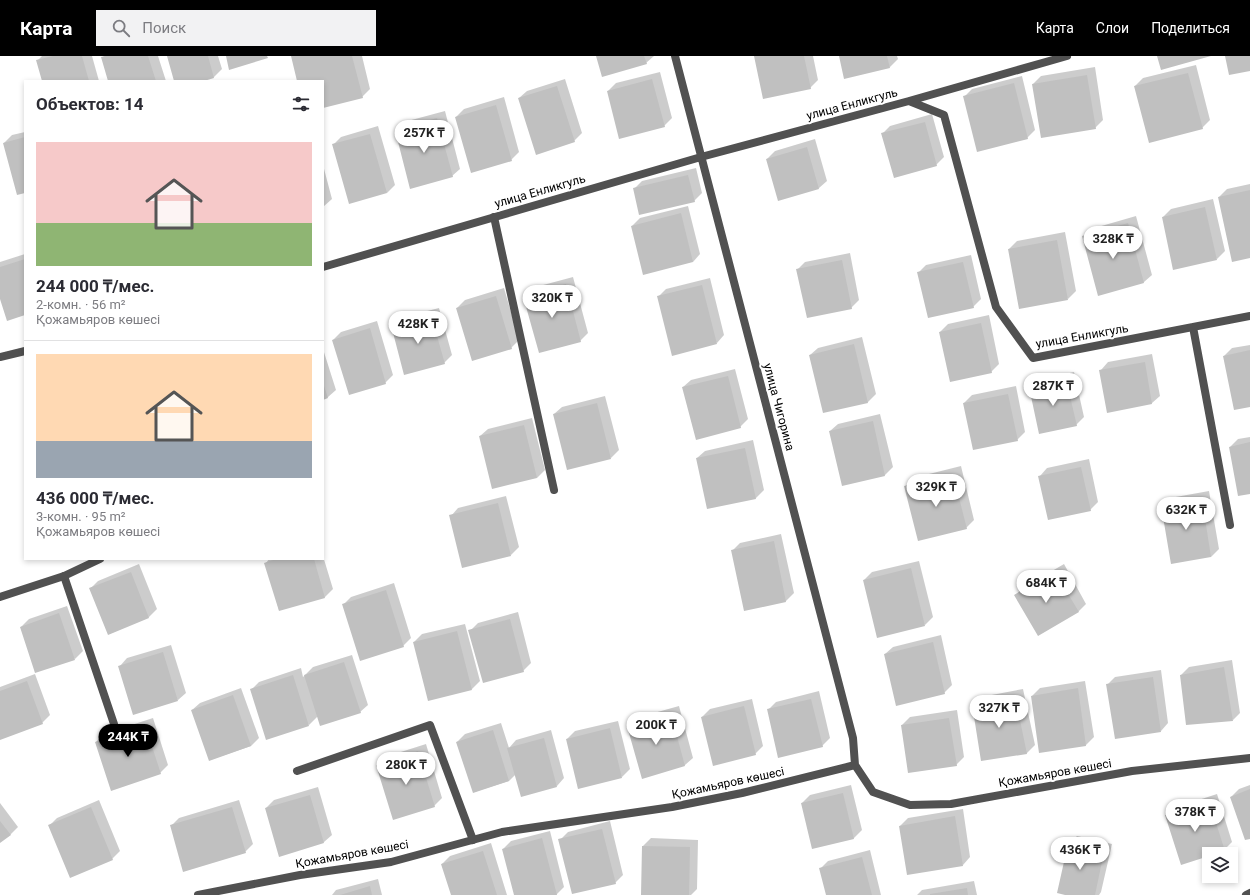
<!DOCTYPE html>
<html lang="ru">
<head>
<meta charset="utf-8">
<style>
	:root { --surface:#fff; --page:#f2f2f3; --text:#2b2b33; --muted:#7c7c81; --line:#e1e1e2; --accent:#000 }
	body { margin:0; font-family:Roboto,sans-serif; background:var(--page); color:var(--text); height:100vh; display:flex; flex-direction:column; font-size:15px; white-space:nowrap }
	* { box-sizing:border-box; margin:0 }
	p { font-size:13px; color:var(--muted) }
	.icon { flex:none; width:22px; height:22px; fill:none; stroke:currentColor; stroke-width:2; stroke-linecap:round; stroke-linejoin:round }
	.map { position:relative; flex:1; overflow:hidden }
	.sheet { position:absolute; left:24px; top:24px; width:300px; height:480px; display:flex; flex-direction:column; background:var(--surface); border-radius:0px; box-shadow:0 2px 6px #0003 }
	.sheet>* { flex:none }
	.buttons { position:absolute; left:1202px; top:791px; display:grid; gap:8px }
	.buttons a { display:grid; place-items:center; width:36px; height:36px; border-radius:0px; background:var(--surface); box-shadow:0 2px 6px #0003; font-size:20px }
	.price { position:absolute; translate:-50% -34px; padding:0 9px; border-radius:14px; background:#fff; color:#222; font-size:13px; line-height:26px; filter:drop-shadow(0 1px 2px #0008) }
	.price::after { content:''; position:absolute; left:50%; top:24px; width:12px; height:9px; margin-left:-6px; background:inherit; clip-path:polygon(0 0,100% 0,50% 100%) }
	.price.selected { background:var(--accent); color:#fff }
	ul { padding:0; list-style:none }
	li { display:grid; align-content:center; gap:8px; height:212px; padding:0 12px }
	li+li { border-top:1px solid var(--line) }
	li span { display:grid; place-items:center; height:124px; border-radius:0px; color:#555 }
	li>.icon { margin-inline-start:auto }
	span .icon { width:72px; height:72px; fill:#fffc; stroke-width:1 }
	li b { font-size:17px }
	h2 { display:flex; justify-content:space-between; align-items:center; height:48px; padding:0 12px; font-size:17px }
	header { display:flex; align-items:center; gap:24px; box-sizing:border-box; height:56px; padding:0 20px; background:var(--accent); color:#fff }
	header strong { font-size:19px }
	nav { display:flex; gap:22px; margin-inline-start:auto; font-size:14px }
	.search { width:280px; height:36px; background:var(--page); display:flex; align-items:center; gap:10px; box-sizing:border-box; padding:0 14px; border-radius:0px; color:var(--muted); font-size:15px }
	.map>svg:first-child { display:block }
</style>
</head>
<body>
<header>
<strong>Карта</strong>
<div class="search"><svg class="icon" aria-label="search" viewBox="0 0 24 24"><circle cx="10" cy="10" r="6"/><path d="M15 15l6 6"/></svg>Поиск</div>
<nav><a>Карта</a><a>Слои</a><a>Поделиться</a></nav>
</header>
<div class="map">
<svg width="1250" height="839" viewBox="0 0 1250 839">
	<rect width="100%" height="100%" fill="#fff"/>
	<path fill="#0003" d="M42,0H92L99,25H43L37,5Z
		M104,0H158L166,25H109L102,2Z
		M168,0H218L222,13L214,21L199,25H175Z
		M292,0H362L370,33L362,41L323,51V25H298Z
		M597,0H654L646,7Z
		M755,0H813L818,24L810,32Z
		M840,0H897L898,3L890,11Z
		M1196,9L1210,64L1202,72L1135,30L1143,22Z
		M1095,11L1103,64L1095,72L1033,28L1041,20Z
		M660,16L672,62L664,70L608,35L616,27Z
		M1022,20L1035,74L1027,82L964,41L972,33Z
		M565,23L582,77L574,85L519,42L527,35Z
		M504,41L519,96L511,104L456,61L464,53Z
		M445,55L460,113L452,120L396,74L404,66Z
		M932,58L944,101L936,109L883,77L890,70Z
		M378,70L395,129L387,137L333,89L341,81Z
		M25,76V136L4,87L12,79Z
		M815,83L827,125L819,132L779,144L767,103L775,95Z
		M323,109L332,143L323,151Z
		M696,112L702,137L694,145L634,133L642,125Z
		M1250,128V201L1219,141L1227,133Z
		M1213,143L1225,195L1217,203L1163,161L1171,153Z
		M688,150L700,198L693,206L632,170L640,162Z
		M1136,160L1152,219L1144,226L1099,239L1083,181L1091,173Z
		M1065,176L1076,235L1068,243L1009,193L1017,185Z
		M850,197L859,244L851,252L797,214L805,206Z
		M25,198V258L0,240V206Z
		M971,199L981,243L973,251L918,217L926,209Z
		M573,221L588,277L580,285L524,240L532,232Z
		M710,222L724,279L717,287L658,241L666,233Z
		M504,232L519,284L511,292L457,252L465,244Z
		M439,252L452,299L444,307L392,270L400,262Z
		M989,259L999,308L991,316L940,276L948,268Z
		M377,265L393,319L385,327L333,284L341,276Z
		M862,281L876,338L868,346L824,356L810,299L818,292Z
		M1250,289V350L1224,300L1232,292Z
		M323,293L336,334L328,341L323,343Z
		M1152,298L1160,340L1152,347L1108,355L1101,314L1108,306Z
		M735,313L748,363L740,371L683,331L691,324Z
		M1074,316L1084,361L1076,369L1030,332L1038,324Z
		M1016,330L1025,376L1017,384L964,347L972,339Z
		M605,340L619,394L611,402L554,358L562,351Z
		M880,358L893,411L885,419L843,429L830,375L838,368Z
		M532,362L545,414L537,422L480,380L488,373Z
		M1250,381V437L1230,391L1238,383Z
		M753,384L764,434L756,442L708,452L697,402L705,395Z
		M1089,403L1098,446L1090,454L1040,420L1047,412Z
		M961,410L974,464L966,472L906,430L913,422Z
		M1209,435L1219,493L1211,501L1162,450L1170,442Z
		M506,440L519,491L511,499L451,460L458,452Z
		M781,478L794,537L786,545L745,554L732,495L740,487Z
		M323,500L333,533L325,541L279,554L266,507L269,503H323Z
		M919,505L933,561L925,569L864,524L872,516Z
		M139,508L157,553L149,561L109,578L90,533L98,525Z
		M1064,508L1086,548L1078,556L1015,539L1023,532Z
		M394,527L411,582L403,590L343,549L351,541Z
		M67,550L83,595L75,603L21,571L29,563Z
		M518,556L531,607L523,615L470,575L478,567Z
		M465,568L480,625L472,633L429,644L414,586L422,578Z
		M941,579L952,629L944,637L885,598L893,591Z
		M171,589L186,637L178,644L120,610L127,602Z
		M352,599L368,649L360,656L318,660L309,669L251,634L259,626L301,612L303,621L313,611Z
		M1232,604L1240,657L1233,664L1181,619L1189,611Z
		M1161,614L1168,667L1161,675L1107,629L1115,621Z
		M35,618L50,659L42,667L0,683V631Z
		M1085,625L1094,681L1086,689L1040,696L1032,640L1040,632Z
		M241,632L259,682L251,690L210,704L192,654L200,647Z
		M1023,633L1035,689L1027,697L982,704L973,649L981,641Z
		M819,635L830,682L822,690L768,654L776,646Z
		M752,643L763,690L755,698L702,661L710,653Z
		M679,650L693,702L685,709L643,722L628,670L636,662Z
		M957,654L964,701L956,709L902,669L910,661Z
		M153,662L168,709L160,717L96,686L104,678Z
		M618,665L630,713L622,721L567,683L575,675Z
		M501,667L509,692L516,684L551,674L564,722L557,730L516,718L509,725L474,736L457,686L465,678Z
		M426,688L442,742L434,750L377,709L385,701Z
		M851,729L862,774L854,782L813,792L802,747L810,739Z
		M1250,729V782L1231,741L1239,733Z
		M318,731L332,779L324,786L280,799L266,752L274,744Z
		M1217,738L1232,786L1224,794L1209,799L1166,759L1174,752Z
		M99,744L120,795L112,803L49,770L57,762Z
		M239,744L253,788L245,796L171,770L179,762Z
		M0,747L18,771L10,779L0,786Z
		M963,753L970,801L963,809L900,770L908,762Z
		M610,765L623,819L615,827L560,784L568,776Z
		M550,775L564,831L556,839H515L503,793L511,785Z
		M1077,780L1112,788L1101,836L1099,839H1070L1069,788Z
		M651,782L698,784L697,833L691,839H642L643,790Z
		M491,787L507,839H452L442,808L450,800Z
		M870,794L881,839H827L820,813L828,805Z
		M378,823L382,839H332L336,834Z
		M974,825L977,839H917L922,834Z"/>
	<path fill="#c0c0c0" d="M53,0H82L89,25H42L36,4Z
		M106,0H148L156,25H108L101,1Z
		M167,0H208L214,22L204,25H174Z
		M226,0H267L268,2L229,14Z
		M291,0H352L363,42L323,52V25H297Z
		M596,0H644L647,8L602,21Z
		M754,0H804L811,33L763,43Z
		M839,0H887L890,12L844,23Z
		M1157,0H1211L1161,14Z
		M1225,0H1250V15L1229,19Z
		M1188,17L1203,73L1149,87L1134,30Z
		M1087,19L1096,73L1041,82L1032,28Z
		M652,23L665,71L619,83L607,35Z
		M1014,27L1028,83L977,96L963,40Z
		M557,30L575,86L536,99L518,42Z
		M496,49L512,105L471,117L455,61Z
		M437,62L453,121L410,133L395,74Z
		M925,66L937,110L894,122L881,77Z
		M370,78L387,137L349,148L332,88Z
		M25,81V137L17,139L3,87Z
		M807,91L819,133L778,145L766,103Z
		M688,119L695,146L639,159L633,132Z
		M1250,134V202L1232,206L1218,141Z
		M1205,151L1217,204L1173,214L1162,161Z
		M681,157L693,206L643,219L631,170Z
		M1128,167L1144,227L1098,240L1082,180Z
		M1057,184L1068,244L1019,253L1008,193Z
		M25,203V259L7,265L0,243V211Z
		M842,204L852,253L807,262L796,213Z
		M963,206L974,252L928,262L917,216Z
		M566,228L581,286L539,297L523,240Z
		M702,229L717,288L672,300L657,240Z
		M496,240L512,293L472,305L456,252Z
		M431,259L445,308L404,319L391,269Z
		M981,267L992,317L950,326L939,276Z
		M370,272L386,328L349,339L332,284Z
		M854,288L868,347L823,357L809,299Z
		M1250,294V351L1234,354L1223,300Z
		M1145,306L1152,348L1107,357L1099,314Z
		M728,320L741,372L696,384L682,331Z
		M1066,323L1077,370L1039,378L1029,331Z
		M323,327L328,342L323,344Z
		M1008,338L1018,385L973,394L963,347Z
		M597,347L611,403L567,414L553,358Z
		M873,365L885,420L842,430L829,375Z
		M524,369L537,422L492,433L479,380Z
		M1250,386V438L1238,440L1229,391Z
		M745,392L756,443L707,453L696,402Z
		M1081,411L1091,455L1048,464L1038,420Z
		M953,418L967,473L918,485L904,430Z
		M1202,443L1211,501L1171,508L1161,449Z
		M498,447L511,500L462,512L449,459Z
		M774,485L786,546L744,555L731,494Z
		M276,503H314L325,542L279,555L264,507Z
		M911,512L925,570L877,582L863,524Z
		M131,516L149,562L108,579L89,532Z
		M1055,516L1079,556L1038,580L1014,539Z
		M386,534L404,591L360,605L342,548Z
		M59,557L75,604L35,617L20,571Z
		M510,563L524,616L483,627L468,574Z
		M457,575L472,634L428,645L413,586Z
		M933,586L945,638L896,650L884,598Z
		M163,596L178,645L133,659L118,610Z
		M344,606L361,657L320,670L304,619Z
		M1224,611L1233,665L1186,669L1180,619Z
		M293,619L309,670L266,684L250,633Z
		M1153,621L1161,676L1115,683L1106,628Z
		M27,625L43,668L0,684V635Z
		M1078,632L1086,690L1039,697L1031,640Z
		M233,639L251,690L209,705L191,654Z
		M1015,640L1027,698L981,705L972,648Z
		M811,643L823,691L778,702L767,653Z
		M744,650L756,699L713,710L701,661Z
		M671,658L685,710L642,723L627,670Z
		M949,662L957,710L908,717L901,669Z
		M145,669L161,718L111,735L95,686Z
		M610,672L622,722L578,733L566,683Z
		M493,674L509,725L473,737L456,686Z
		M544,682L557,731L521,741L507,692Z
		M418,695L435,751L393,764L376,709Z
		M1250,733V783L1245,784L1230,741Z
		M843,737L854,783L812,793L801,747Z
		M310,739L324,787L279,801L265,752Z
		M1209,745L1225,795L1215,798H1209V800L1181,809L1165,759Z
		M91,751L113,804L70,822L48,769Z
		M232,751L246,797L183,816L170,769Z
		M955,760L963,810L907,819L899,770Z
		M0,765L11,779L0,787Z
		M602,773L616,828L572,838L558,783Z
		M542,782L557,839H514L502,793Z
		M1068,788L1104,796L1095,839H1065L1057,837Z
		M642,790L690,791L689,839H641Z
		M483,795L497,839H451L441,808Z
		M862,801L872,839H826L819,812Z
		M370,830L372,839H340Z
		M967,832L968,839H930V838Z"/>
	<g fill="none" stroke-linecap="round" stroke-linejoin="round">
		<path stroke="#515151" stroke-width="8" d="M494,161L554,434
			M64,520L114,668
			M297,715L430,669L473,784"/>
		<path stroke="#515151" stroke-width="8" d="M675,0L853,682L855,709
			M909,45L1067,0
			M323,211L701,101L909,45L944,59L996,251L1033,302L1250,260
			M1193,271L1230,469
			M0,301L25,295
			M0,541L64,520L100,503
			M198,839L300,819L391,806L502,776L672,751L742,737L855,709L873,736L910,749L951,748L1132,715L1250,702
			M1246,839L1250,837"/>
	</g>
	<g text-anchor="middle" stroke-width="4" stroke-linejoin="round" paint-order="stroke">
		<g font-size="12" fill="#000" stroke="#fff">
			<text transform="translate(852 48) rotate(-15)" y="4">улица Енликгуль</text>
			<text transform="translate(540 135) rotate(-16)" y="4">улица Енликгуль</text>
			<text transform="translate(1082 280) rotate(-10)" y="4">улица Енликгуль</text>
			<text transform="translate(779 351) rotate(75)" y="4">улица Чигорина</text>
			<text transform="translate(1055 717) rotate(-10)" y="4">Қожамьяров көшесі</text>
			<text transform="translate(728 727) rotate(-12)" y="4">Қожамьяров көшесі</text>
			<text transform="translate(352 798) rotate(-10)" y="4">Қожамьяров көшесі</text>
		</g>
	</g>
</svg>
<div class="buttons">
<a><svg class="icon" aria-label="layers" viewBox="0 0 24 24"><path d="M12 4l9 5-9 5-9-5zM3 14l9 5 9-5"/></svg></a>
</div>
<b class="price" style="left:424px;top:98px">257K ₸</b>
<b class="price" style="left:1113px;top:204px">328K ₸</b>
<b class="price" style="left:552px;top:263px">320K ₸</b>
<b class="price" style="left:418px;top:289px">428K ₸</b>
<b class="price" style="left:1053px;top:351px">287K ₸</b>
<b class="price" style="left:936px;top:452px">329K ₸</b>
<b class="price" style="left:1186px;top:475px">632K ₸</b>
<b class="price" style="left:1046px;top:548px">684K ₸</b>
<b class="price" style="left:999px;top:673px">327K ₸</b>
<b class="price" style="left:656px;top:690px">200K ₸</b>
<b class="price selected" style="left:128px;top:702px">244K ₸</b>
<b class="price" style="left:406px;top:730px">280K ₸</b>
<b class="price" style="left:1195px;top:777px">378K ₸</b>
<b class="price" style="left:1080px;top:815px">436K ₸</b>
<section class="sheet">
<h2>Объектов: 14<svg class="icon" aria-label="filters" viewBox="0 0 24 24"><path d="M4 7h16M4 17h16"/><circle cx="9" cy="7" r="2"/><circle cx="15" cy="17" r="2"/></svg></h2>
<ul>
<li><span style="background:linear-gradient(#f6c9c9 65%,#8fb573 0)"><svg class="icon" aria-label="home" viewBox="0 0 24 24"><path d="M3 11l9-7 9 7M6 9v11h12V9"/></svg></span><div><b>244 000 ₸/мес.</b><p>2-комн. · 56 m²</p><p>Қожамьяров көшесі</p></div></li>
<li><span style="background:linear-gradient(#ffd9b3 70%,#9aa5b1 0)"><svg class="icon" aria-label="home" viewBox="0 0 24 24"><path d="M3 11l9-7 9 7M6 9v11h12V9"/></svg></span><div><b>436 000 ₸/мес.</b><p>3-комн. · 95 m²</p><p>Қожамьяров көшесі</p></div></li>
</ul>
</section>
</div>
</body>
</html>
